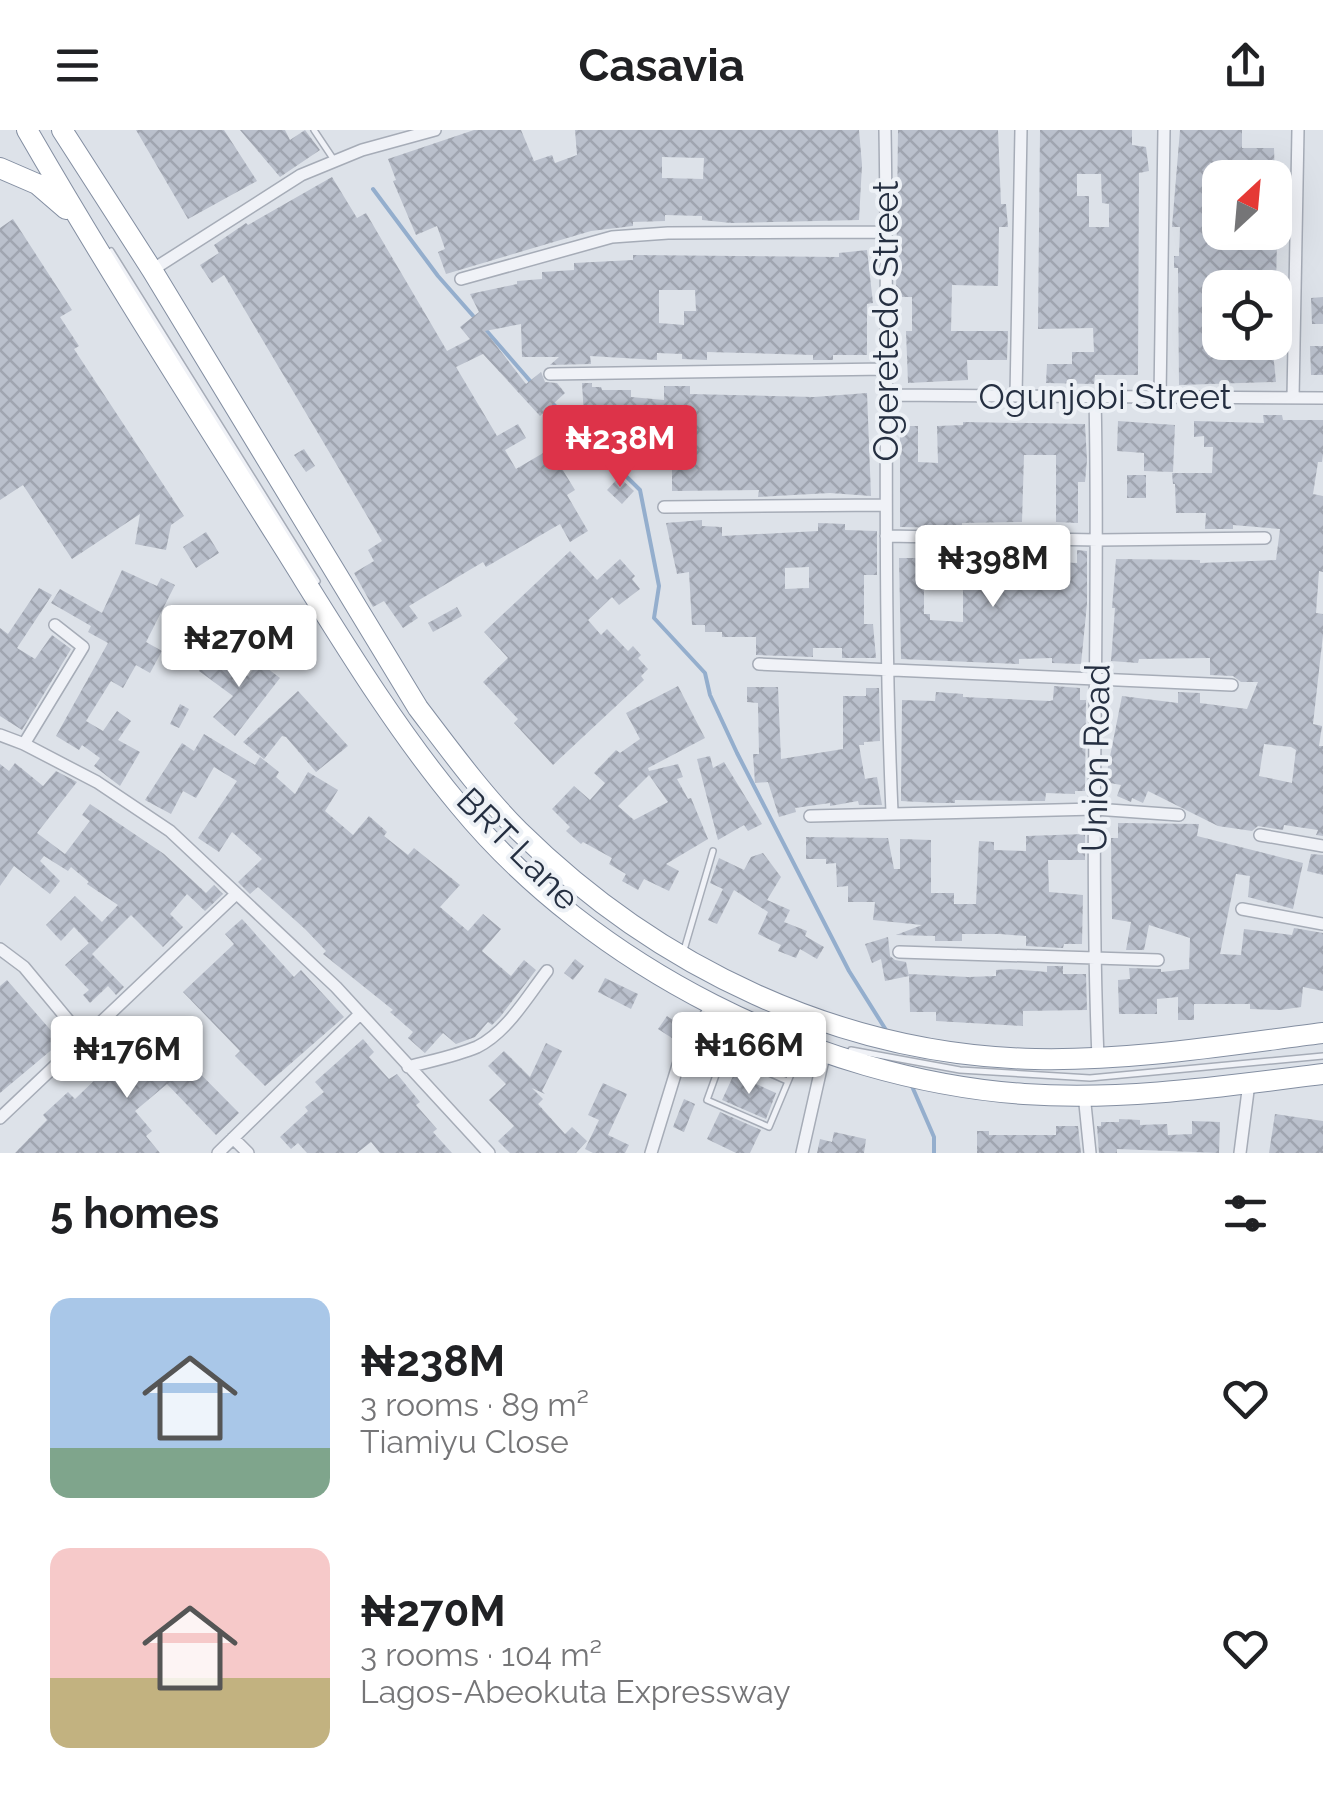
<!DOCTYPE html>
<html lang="en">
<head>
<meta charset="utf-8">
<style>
	:root { --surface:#fff; --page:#f2f2f2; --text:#202124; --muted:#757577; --accent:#dd3349 }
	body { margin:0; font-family:Raleway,sans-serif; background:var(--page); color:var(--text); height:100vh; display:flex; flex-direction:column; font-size:38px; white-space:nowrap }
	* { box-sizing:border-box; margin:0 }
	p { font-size:32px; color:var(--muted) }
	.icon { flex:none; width:55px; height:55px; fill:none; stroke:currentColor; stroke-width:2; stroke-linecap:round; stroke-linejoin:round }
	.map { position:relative; height:1023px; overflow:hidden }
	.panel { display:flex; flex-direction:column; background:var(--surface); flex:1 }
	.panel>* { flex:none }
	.needle { width:65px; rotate:26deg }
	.buttons { position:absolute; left:1202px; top:30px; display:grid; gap:20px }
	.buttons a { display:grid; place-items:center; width:90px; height:90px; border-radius:20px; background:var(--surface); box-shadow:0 10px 40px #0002; font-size:50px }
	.price { position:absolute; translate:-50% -85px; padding:0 22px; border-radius:10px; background:#fff; color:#222; font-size:32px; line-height:65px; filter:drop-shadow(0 2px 5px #0008) }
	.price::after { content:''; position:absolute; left:50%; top:60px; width:30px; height:22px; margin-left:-15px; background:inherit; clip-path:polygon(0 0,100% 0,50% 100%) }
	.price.active { background:var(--accent); color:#fff }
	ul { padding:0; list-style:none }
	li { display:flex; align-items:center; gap:30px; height:250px; padding:0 50px }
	li span { display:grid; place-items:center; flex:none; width:280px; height:200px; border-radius:20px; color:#555 }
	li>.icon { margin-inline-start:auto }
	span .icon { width:120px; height:120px; fill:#fffc; stroke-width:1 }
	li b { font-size:42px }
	h2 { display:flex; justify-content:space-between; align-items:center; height:120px; padding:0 50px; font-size:42px }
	header { display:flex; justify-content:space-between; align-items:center; height:130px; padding:0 50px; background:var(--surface); font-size:45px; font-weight:700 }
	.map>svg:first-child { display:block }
</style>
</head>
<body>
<header><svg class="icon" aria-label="menu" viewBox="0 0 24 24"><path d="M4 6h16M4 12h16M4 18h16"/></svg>Casavia<svg class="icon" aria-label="share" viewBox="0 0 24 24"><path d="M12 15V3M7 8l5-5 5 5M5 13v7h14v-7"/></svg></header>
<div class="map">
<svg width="1323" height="1023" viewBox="0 0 1323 1023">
	<defs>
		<pattern id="building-cross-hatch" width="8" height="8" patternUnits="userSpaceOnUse" patternTransform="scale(2.5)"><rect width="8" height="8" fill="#bac0cc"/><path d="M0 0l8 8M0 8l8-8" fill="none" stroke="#a0a5b0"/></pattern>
	</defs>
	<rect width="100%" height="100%" fill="#dde2e9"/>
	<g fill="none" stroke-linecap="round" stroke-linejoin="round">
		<path stroke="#94aecd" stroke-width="4" d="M373,59L438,146L475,188
			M485,199L531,252
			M552,273L640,360L659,456L654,488L705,543L710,565L737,623L849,841L886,900
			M911,954L934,1007V1023"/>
	</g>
	<path fill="url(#building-cross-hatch)" fill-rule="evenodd" d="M136,0H224L257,51L188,89Z
		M240,0H285L290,10L305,0L320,20L280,47Z
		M474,0H521L534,31L552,25L555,33L577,25L575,0H859L862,35L859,90L731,93L702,90V86L665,85V91L633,92V96L591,101L446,144L438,122L445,119L437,96L416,105L393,51L396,50L388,29ZM662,27L704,28L703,49L662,48Z
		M898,0H998L1001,74H1006L1008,97H999L998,156L952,155L951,201H1008L1007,230H967L968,250L908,253L906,201H912V167H896Z
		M1040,0H1132V15L1146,17L1149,41L1139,43L1138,245H1095L1094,254L1046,253L1047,234H1072V222H1094L1093,198L1038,199ZM1077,44H1101L1102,73L1109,74V97H1089V66H1077Z
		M1180,0H1242V18H1274L1275,48H1220V102H1273V110H1277L1276,158H1220V197H1210L1209,219H1229V212H1272L1276,252L1179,255L1178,138H1174V126H1179L1180,97H1172Z
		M332,47L357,88L366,83L447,221L470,209L460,197L479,182L470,164L517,154V151L542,149V142L574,140V133L633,130V125L839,127V123L867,120L873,173L867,174V225H833V230H813V225L707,222V230L682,229V224L657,223V230L590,226L591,234L550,235L559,227H522L521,194L485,201L526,254L541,242L545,252L557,253L565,263L540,286L483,224L456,237L497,306L518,294L526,308L505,320L516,339L550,319L575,360L567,365L588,401L570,412L560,394L486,437L483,432L409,476L418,488L403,498L384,471L373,477L354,443L374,431L368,420L382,411L224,145L212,153L200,135L219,123L214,115L246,93L248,95ZM659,160H695L696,181H684V195L659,193Z
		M13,89L72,180L60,187L79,216L74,219L184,386L171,395L166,420L135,414L140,384L72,429L23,355L0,370V98Z
		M1323,167V194H1312L1311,168Z
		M1310,216H1323V245H1311Z
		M582,253H592V257H601L602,260H631V267L664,270V256H690V264L814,267L867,263L871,366L830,363L758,367L759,360L672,361V334L637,333V313L631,312L632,297H604L605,302L585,303Z
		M1263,285H1282L1283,290H1323V324L1322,332H1318L1313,364L1323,366V442L1319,441L1316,483L1323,484V505L1313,594L1322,596L1319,616H1323V706L1316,705L1318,700L1284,695L1283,700L1258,696L1252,701L1218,696L1148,661L1143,673L1132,668L1131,672L1117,666L1121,655L1105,652L1122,566L1178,573V562L1200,563V573L1247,579L1258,552H1241L1233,546L1210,545V528L1139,529L1138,533L1111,531L1115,478H1112L1116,429L1200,430V433L1276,430L1280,399L1233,395V399H1205L1206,383H1176L1175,354H1173L1172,343H1212L1213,317H1204V306L1194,307V291L1264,293ZM1264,614L1291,617L1296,620L1292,653L1259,646Z
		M1118,291L1175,295L1173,342L1144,341V323L1117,321Z
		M963,292L1085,294L1087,330L1085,352H1078V393L1056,392V325H1024L1022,392L962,393V398L900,397V296H918V332L938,333L937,296L963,295Z
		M304,319L315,336L306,342L294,325Z
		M1127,345H1146V368H1127Z
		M619,347L634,361L622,374L607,360Z
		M702,390V396L722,397V406L818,401V393L845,394V400L877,401V445H864V494H873L876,528H842V518H813V527L756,525V507H722V502H705V495H692L689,442L677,444L666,393ZM809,437V458L785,459V438Z
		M206,402L219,423L196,438L183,417Z
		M1077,420L1087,421V474L1081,534L1052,533V528L1019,529V534L901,529L899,428H924V432H996V429L1077,433ZM924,454L963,455V492L930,490V484H924Z
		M570,421L597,450L620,429L635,446L632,449L640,459L619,475L612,467L588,490L601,505L607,499L628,521L633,516L641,525L638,528L648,539L641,546L644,550L553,635L514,593L518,589L483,552L508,528L484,502Z
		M122,440L157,456L161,448L175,455L146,512L162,521L150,543L136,535L123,558L111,551L86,591L103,601L117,581L131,591L118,610L140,622L120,656L94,636L100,628L82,615L79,620L56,606L108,513L88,502L91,496L51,473L60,459L102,483Z
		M39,458L52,465L17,518L35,529L52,505L71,519L22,600L0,586V498L8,504Z
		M457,477L462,486L433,502L428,493Z
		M214,521L248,546L259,532L280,548L235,606L213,587L233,566L199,541Z
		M678,556L705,608L648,638L649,641L678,634L683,647L677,649L688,669L691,668L708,709L666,734L679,741L669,761L644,749L638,760L622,751L626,744L609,734L612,728L583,712L581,714L566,701L570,697L552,679L574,656L590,670L605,653L594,643L616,620L620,623L640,609L626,583ZM649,645L668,672L634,690L618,676Z
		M1054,556L1080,558V570H1086L1085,661H1075V664L1046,663L1045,671L955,670V673H939L901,671L902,570L935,571L936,562L963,564V567L1050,571L1053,570Z
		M747,557H778L781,629L843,619V566H866V558H879L880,611L864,612V615H859L865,649L877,647L882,675H859L858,671L830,676V673L795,678L796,682L779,687L768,652L755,653L753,624H759L758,573L747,572Z
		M298,561L348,616L316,642L286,607L282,606L264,629L243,612Z
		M180,574L189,579L179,598L170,594Z
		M204,604L255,635L260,627L279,642L276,647L295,664L308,642L338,660L325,681L353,705L369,686L387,702L384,706L408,725L414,718L460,755L440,777L468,801L483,784L501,799L482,821L511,846L524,830L536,840L500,887L492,895L488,892L475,907L456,914L443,903L425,923L408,908L413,902L390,882L393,880L323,824L326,821L305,799L258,757L250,764L238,752L262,729L232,702L219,722L198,708L237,651L214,637L196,668L183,661L171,684L145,670L182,613L194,621Z
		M710,626L713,638L724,632L762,694L748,701L744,695L718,710L697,629Z
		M15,633L43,656L56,641L77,652L37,703L65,724L90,691L82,685L90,674L164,724L206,763L214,755L223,764L205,781L187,764L170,784L183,797L163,817L131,785L92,824L124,857L116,865L108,856L90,873L83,865L89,860L65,835L89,813L74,797L61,811L46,795L75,766L102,792L118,775L87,754L89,752L71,737L68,741L44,726L40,731L60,751L50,764L14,736L0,756V634L9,641Z
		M1118,693L1199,694L1197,706L1303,733L1293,779L1248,767L1250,746L1236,744L1220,824L1241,825L1244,799L1292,805L1294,798L1323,803V861L1303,857L1301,877L1280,880L1250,879V874H1194V890H1178V867L1157,869V884H1119L1118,850L1130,849L1129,838L1161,839V842L1189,839L1190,808L1149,795L1144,820H1126L1131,792L1112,789L1111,708H1118Z
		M1085,704V730H1048L1049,762L1083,765L1082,814H1064L1063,818L1026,816V806L1000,804H962V811H935V806L896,805L922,795L873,790L875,772H848V756L837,757L836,733L826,734V729H806V707L888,708L894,739H900V709L931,710V763H954V774H976L979,711L994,712V720L1026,721V706Z
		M763,723L781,747L767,770L790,780L784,792L807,801L805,806L824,817L817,829L800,819L796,828L778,821L781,815L758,804L768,782L734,760L717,794L708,790L723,759L710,753L719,728L744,740L751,727Z
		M1311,724L1323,725V745L1307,741Z
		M242,789L294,847L301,840L344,887L265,956L235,926L240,921L183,862L234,814L225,804Z
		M888,807L890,826L895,830L906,832L909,846L885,851L881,829L872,833L865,814Z
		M575,829L584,836L573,850L564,843Z
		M1047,836H1063V844H1086L1087,880L1023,881V896L936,891V882H910L909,844L968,847L996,846V840L1010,839L1047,842Z
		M605,848L638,864L631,879L598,862Z
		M7,850L61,912L0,963V856Z
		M667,886L680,895L672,908L658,899Z
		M151,894L239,983L216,1005L167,954L135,981L152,1001L146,1006L160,1023H15L47,990L43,985L68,962L75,969L101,944L93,934L118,912L124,919Z
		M363,909L374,922L369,927L389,949L397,944L420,972L416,975L437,999L433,1002L452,1023H380L371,1012L357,1023H307L298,1013L291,1019L280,1007L308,981L305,977L324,962L315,952Z
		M546,913L562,921L542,961L545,964L532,958L543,969L538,974L565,1004L572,997L587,1011L576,1023H510L498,1011L514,996L489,970L506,954L488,936L504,921L530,947Z
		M734,944L776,963L766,989L722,970Z
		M603,953L627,964L608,1005L629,1015L625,1023H593L585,1019L599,990L588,985Z
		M684,969L695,974L684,1002L673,997Z
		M720,982L761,1000L750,1023H736L707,1009Z
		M1275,984L1323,991V1023H1269Z
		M1119,989L1140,990V995L1167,994L1168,1005L1192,1004V991L1220,992L1219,1023L1117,1019V1023H1099L1097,996H1101V992H1119Z
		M1056,996H1078L1081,1023H977V1001H989V1005H1056Z
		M834,1002L866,1009L864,1023H817L820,1009L832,1012Z"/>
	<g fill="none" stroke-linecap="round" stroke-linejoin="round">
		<defs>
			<path id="lane" d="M314,0L334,30
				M111,121L317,451
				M684,820L713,721
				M776,892L802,903
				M741,893L724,923L707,970L769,997L802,918
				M851,920L960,940L1090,948L1323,926
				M724,923L787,951"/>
			<path id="street" d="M885,0C889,228 882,455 892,682
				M152,140L301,45L362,20L435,0
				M461,149L612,107L668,103L887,102
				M550,244L887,239
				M888,265L1323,268
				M1016,266L1021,0
				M1095,267C1100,487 1089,708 1098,928
				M1160,267L1164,0
				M1293,268L1298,0
				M664,377L886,375
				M886,406L1098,410L1265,408
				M759,534L1232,555
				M0,605L24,614L97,652L170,701L336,857L489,1023
				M24,614L83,517L55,495
				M810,686L1095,679L1179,685
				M1260,705L1323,716
				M1242,779L1323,794
				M0,819L24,837L83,908
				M899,822L1158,830
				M408,937C430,931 456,926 477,917C507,902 527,867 547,841
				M1084,964L1090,1023
				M0,988L235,765
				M233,1008L248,1023
				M218,1023L360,884
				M651,1023L678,935L712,874
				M802,1023L825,921
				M1240,1023L1249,953"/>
			<path id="highway" d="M27,0C106,137 192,271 276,405C334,497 389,591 459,675C592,837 815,949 1024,964C1124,971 1225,956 1323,944
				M62,0L152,140L418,578C450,620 482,664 519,701C657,837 840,925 1035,929C1131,931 1228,915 1323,903
				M0,38L37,54L66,79"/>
		</defs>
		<use href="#lane" stroke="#a6acb7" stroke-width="8"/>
		<use href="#street" stroke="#a6acb7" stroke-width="14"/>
		<use href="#highway" stroke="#838ea1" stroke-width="22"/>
		<use href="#lane" stroke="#f0f2f7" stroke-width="5"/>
		<use href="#street" stroke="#f0f2f7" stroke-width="11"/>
		<use href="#highway" stroke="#fff" stroke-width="20"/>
	</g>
	<g text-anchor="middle" stroke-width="8" stroke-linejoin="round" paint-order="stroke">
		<g font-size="35" fill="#252f41" stroke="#edf1f6">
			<text transform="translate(886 191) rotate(-90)" y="12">Ogeretedo Street</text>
			<text x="1105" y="279">Ogunjobi Street</text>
			<text transform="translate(1096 628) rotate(-89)" y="12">Union Road</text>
			<text transform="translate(518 719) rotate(45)" y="12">BRT Lane</text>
		</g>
	</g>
</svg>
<div class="buttons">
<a><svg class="needle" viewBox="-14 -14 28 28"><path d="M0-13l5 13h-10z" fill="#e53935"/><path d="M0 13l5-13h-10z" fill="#757577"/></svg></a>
<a><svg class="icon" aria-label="locate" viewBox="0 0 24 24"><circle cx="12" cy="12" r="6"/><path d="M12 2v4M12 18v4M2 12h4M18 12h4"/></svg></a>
</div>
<b class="price active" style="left:620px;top:360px">₦238M</b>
<b class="price" style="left:993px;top:480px">₦398M</b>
<b class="price" style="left:239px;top:560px">₦270M</b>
<b class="price" style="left:749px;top:967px">₦166M</b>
<b class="price" style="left:127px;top:971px">₦176M</b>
</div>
<section class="panel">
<h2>5 homes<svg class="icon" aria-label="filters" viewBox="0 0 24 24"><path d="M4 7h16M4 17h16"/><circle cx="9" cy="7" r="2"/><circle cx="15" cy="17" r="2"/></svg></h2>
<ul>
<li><span style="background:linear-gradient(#a9c7e8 75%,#7fa58c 0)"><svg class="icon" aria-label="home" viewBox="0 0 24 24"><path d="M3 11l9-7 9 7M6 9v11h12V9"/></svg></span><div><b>₦238M</b><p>3 rooms · 89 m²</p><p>Tiamiyu Close</p></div><svg class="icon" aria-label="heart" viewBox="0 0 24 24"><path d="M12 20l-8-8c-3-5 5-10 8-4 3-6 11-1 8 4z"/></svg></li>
<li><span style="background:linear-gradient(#f6c9c9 65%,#c2b280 0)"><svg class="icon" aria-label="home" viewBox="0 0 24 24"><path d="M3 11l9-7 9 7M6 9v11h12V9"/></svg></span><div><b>₦270M</b><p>3 rooms · 104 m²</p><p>Lagos-Abeokuta Expressway</p></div><svg class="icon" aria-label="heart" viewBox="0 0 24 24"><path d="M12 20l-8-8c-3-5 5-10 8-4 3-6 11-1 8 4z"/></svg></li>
</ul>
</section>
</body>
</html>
